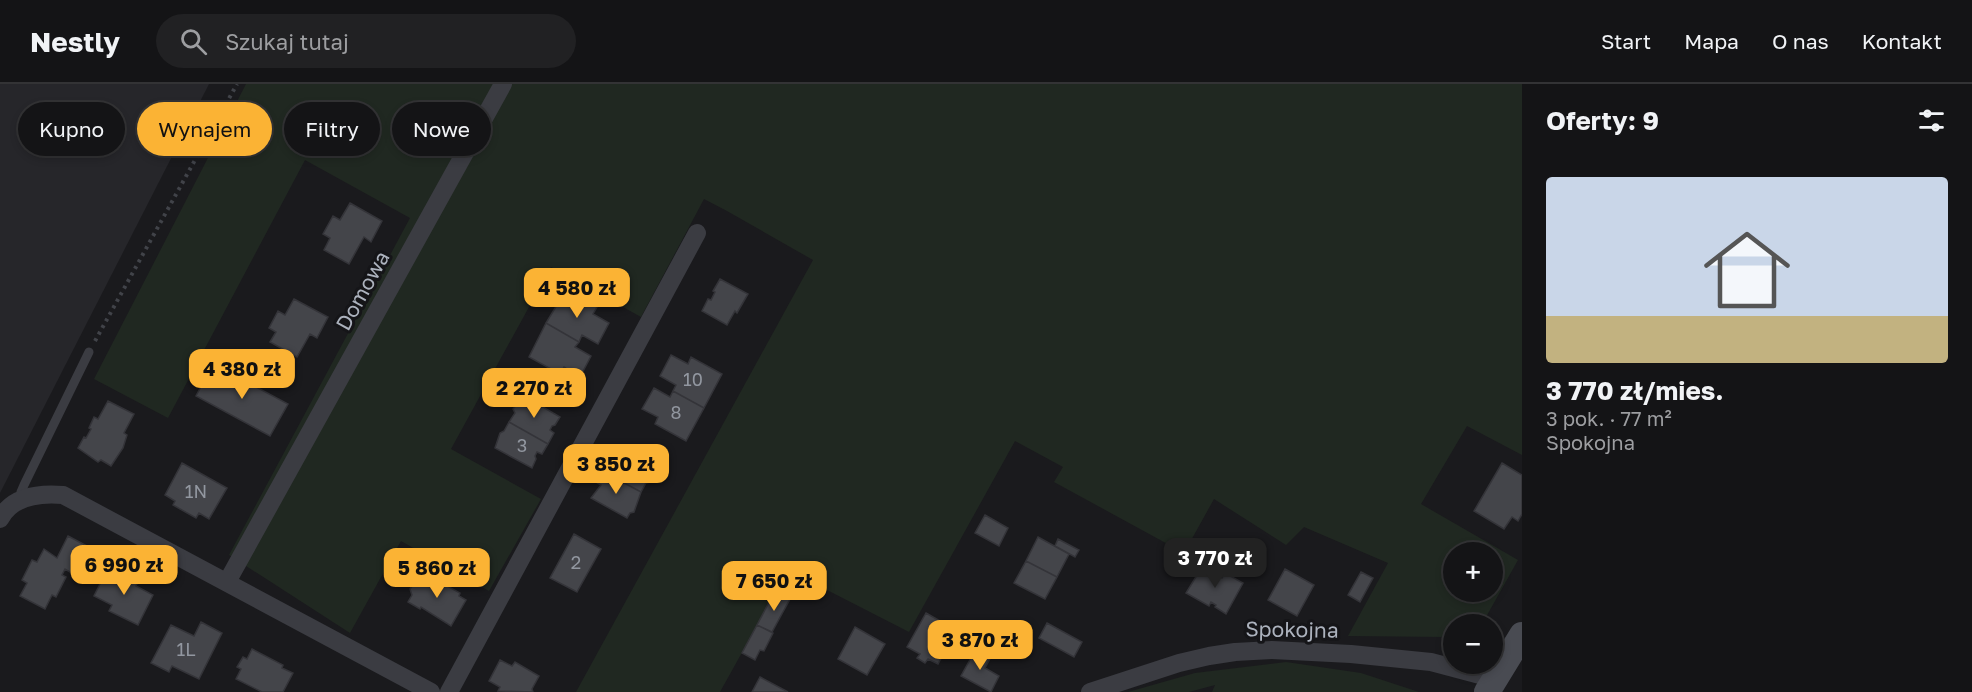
<!DOCTYPE html>
<html lang="pl">
<head>
<meta charset="utf-8">
<style>
	:root { --surface:#141416; --page:#212123; --text:#f1f3f6; --muted:#9d9ea1; --line:#333335; --accent:#fbb334 }
	body { margin:0; font-family:"Golos Text",sans-serif; background:var(--page); color:var(--text); height:100vh; display:flex; flex-direction:column; font-size:22px; white-space:nowrap }
	* { box-sizing:border-box; margin:0 }
	p { font-size:20px; color:var(--muted) }
	.icon { flex:none; width:33px; height:33px; fill:none; stroke:currentColor; stroke-width:2; stroke-linecap:round; stroke-linejoin:round }
	.map { position:relative; flex:1; overflow:hidden }
	.details { display:flex; flex-direction:column; background:var(--surface); width:450px }
	.details>* { flex:none }
	.hud { position:absolute; left:18px; top:18px; width:570px; height:54px; display:flex; gap:12px }
	.buttons { position:absolute; left:1443px; top:458px; display:grid; gap:12px }
	.buttons a { display:grid; place-items:center; width:60px; height:60px; border-radius:50%; background:var(--surface); box-shadow:0 3px 9px #0003,0 0 0 2px var(--line); font-size:30px }
	.price { position:absolute; translate:-50% -51px; padding:0 14px; border-radius:12px; background:var(--accent); color:#111; font-size:20px; line-height:39px; filter:drop-shadow(0 2px 3px #0008) }
	.price::after { content:''; position:absolute; left:50%; top:36px; width:18px; height:14px; margin-left:-9px; background:inherit; clip-path:polygon(0 0,100% 0,50% 100%) }
	.price.current { background:#222; color:#fff }
	ul { padding:0; list-style:none }
	li { display:grid; align-content:center; gap:12px; height:318px; padding:0 24px }
	li span { display:grid; place-items:center; height:186px; border-radius:6px; color:#555 }
	li>.icon { margin-inline-start:auto }
	span .icon { width:108px; height:108px; fill:#fffc; stroke-width:1 }
	li b { font-size:26px }
	h2 { display:flex; justify-content:space-between; align-items:center; height:72px; padding:0 24px; font-size:26px }
	.chip { padding:0 21px; border-radius:27px; background:var(--surface); box-shadow:0 3px 9px #0003,0 0 0 2px var(--line); font-size:21px; line-height:54px }
	.chip.current { background:var(--accent); color:#111 }
	header { display:flex; align-items:center; gap:36px; box-sizing:border-box; height:84px; padding:0 30px; background:var(--surface); border-bottom:2px solid var(--line) }
	header strong { font-size:28px }
	nav { display:flex; gap:33px; margin-inline-start:auto; font-size:21px }
	.search { width:420px; height:54px; background:var(--page); display:flex; align-items:center; gap:15px; box-sizing:border-box; padding:0 21px; border-radius:33px; color:var(--muted); font-size:22px }
	main { display:flex; flex:1; min-height:0 }
	.map>svg:first-child { display:block }
</style>
</head>
<body>
<header>
<strong>Nestly</strong>
<div class="search"><svg class="icon" aria-label="search" viewBox="0 0 24 24"><circle cx="10" cy="10" r="6"/><path d="M15 15l6 6"/></svg>Szukaj tutaj</div>
<nav><a>Start</a><a>Mapa</a><a>O nas</a><a>Kontakt</a></nav>
</header>
<main>
<div class="map">
<svg width="1522" height="608" viewBox="0 0 1522 608">
	<rect width="100%" height="100%" fill="#1a1a1d"/>
	<path fill="#26262a" d="M0,0H209L0,409Z"/>
	<path fill="#202821" fill-rule="evenodd" d="M246,0H1522V371L1467,342L1421,420L1518,476L1486,533L1472,540H1454L1453,549L1445,553L1348,552L1388,479L1304,443L1286,461L1214,415L1184,469L1054,398L1063,383L1015,357L909,548L788,486L720,608H576L813,176L727,127L704,115L641,233L551,183L451,365L541,415L489,507L401,457L350,549L229,471L410,134L305,76L168,334L94,295ZM1454,468H1492V507H1454Z
		M1286,578L1361,589L1419,608H1212L1215,601L1189,608H1128L1195,589Z"/>
	<path fill="#44454a" stroke="#343439" stroke-width="1.5" d="M350,119L382,137L371,158L364,153L349,180L324,166L330,154L323,150L333,132L340,136Z
		M720,195L748,210L737,229L735,227L727,241L702,227L708,215L711,216L715,208L713,207Z
		M566,206L597,223L593,230L609,239L598,260L582,251L579,258L546,239Z
		M294,215L328,233L317,254L310,250L297,273L270,258L276,248L269,244L278,227L285,231Z
		M546,239L579,258L575,263L591,272L580,293L564,283L560,290L529,273Z
		M671,271L688,280L691,273L722,290L704,324L673,307L676,301L660,292Z
		M213,280L288,320L270,352L196,312Z
		M654,304L670,313L673,307L704,324L686,357L655,340L658,333L642,325Z
		M524,312L560,333L555,341L552,342L550,346L554,349L548,360L509,338L515,329L513,325Z
		M108,317L134,330L124,349L127,351L123,364L111,382L101,376L98,378L78,364L84,353L86,354L91,345L89,344L94,333L98,335Z
		M509,338L548,360L542,370L537,368L535,372L536,375L532,384L495,364L500,349L504,347Z
		M619,363L655,383L650,398L646,399L641,408L602,387L608,376L613,379L615,375L614,372Z
		M182,379L227,404L209,435L199,429L196,434L173,421L175,417L165,411Z
		M1502,379L1522,391V430L1518,437L1512,433L1504,445L1474,427Z
		M602,387L641,408L634,428L630,429L627,434L591,414L601,401L596,398Z
		M985,431L1008,444L999,462L975,449Z
		M574,450L601,465L577,508L550,494Z
		M68,452L89,463L75,491L65,485L62,491L66,493L56,513L52,511L45,525L20,512L27,499L22,496L32,476L37,478L44,465L57,474Z
		M1038,453L1069,470L1057,493L1026,477Z
		M1058,455L1079,466L1075,473L1055,462Z
		M1026,477L1057,493L1045,515L1014,499Z
		M1202,483L1222,494L1225,489L1243,499L1226,530L1215,523L1216,521L1211,518L1209,522L1186,509Z
		M108,484L138,498L136,502L153,511L138,541L109,527L112,521L94,512Z
		M1285,485L1314,501L1297,532L1268,516Z
		M1361,488L1373,494L1360,518L1348,511Z
		M424,489L460,509L459,512L466,516L451,542L421,523L420,525L408,518L412,511L410,505L413,501L419,499Z
		M775,507L790,515L772,548L757,541Z
		M926,529L947,541L942,548L952,554L938,580L928,575L925,579L917,574L920,570L907,563Z
		M201,538L222,549L199,595L172,582L169,588L151,579L171,541L194,552Z
		M1047,539L1082,558L1074,573L1039,554Z
		M757,541L773,549L764,567L760,566L755,576L742,569Z
		M855,543L885,560L867,591L838,575Z
		M977,563L992,571L985,584L999,592L991,608L961,592Z
		M252,565L283,581L282,584L293,589L283,608H262L236,595L241,585L237,583L243,573L247,575Z
		M500,576L512,582L515,578L539,592L532,605L533,608L498,607L500,603L489,597Z
		M760,593L788,608H752Z"/>
	<g fill="none" stroke-linecap="round" stroke-linejoin="round">
		<path stroke="#414349" stroke-width="4" stroke-dasharray="3 4.5" stroke-linecap="butt" d="M95,257L237,0"/>
		<path stroke="#3b3c42" stroke-width="9" d="M21,416V408L24,401L89,268"/>
		<path stroke="#3b3c42" stroke-width="18" d="M0,435C12,412 39,409 63,411L431,608
			M227,498L503,0
			M449,608L697,149
			M1090,608L1179,579L1209,572L1235,568L1272,566L1351,570L1431,578L1495,595"/>
		<path stroke="#494b52" stroke-width="26" d="M1487,608L1522,551"/>
	</g>
	<g text-anchor="middle" stroke-width="6" stroke-linejoin="round" paint-order="stroke">
		<g font-size="18" fill="#9297a0">
			<text x="693" y="302">10</text>
			<text x="676" y="335">8</text>
			<text x="522" y="368">3</text>
			<text x="196" y="414">1N</text>
			<text x="576" y="485">2</text>
			<text x="186" y="572">1L</text>
		</g>
		<g font-size="21" fill="#acb2bd" stroke="#151518">
			<text transform="translate(363 207) rotate(-61)" y="7">Domowa</text>
			<text transform="translate(1292 546) rotate(1)" y="7">Spokojna</text>
		</g>
	</g>
</svg>
<div class="buttons">
<a>+</a>
<a>−</a>
</div>
<b class="price" style="left:577px;top:235px">4 580 zł</b>
<b class="price" style="left:242px;top:316px">4 380 zł</b>
<b class="price" style="left:534px;top:335px">2 270 zł</b>
<b class="price" style="left:616px;top:411px">3 850 zł</b>
<b class="price current" style="left:1215px;top:505px">3 770 zł</b>
<b class="price" style="left:124px;top:512px">6 990 zł</b>
<b class="price" style="left:437px;top:515px">5 860 zł</b>
<b class="price" style="left:774px;top:528px">7 650 zł</b>
<b class="price" style="left:980px;top:587px">3 870 zł</b>
<div class="hud">
<a class="chip">Kupno</a>
<a class="chip current">Wynajem</a>
<a class="chip">Filtry</a>
<a class="chip">Nowe</a>
</div>
</div>
<section class="details">
<h2>Oferty: 9<svg class="icon" aria-label="filters" viewBox="0 0 24 24"><path d="M4 7h16M4 17h16"/><circle cx="9" cy="7" r="2"/><circle cx="15" cy="17" r="2"/></svg></h2>
<ul>
<li><span style="background:linear-gradient(#c9d6e8 75%,#c2b280 0)"><svg class="icon" aria-label="home" viewBox="0 0 24 24"><path d="M3 11l9-7 9 7M6 9v11h12V9"/></svg></span><div><b>3 770 zł/mies.</b><p>3 pok. · 77 m²</p><p>Spokojna</p></div></li>
</ul>
</section>
</main>
</body>
</html>
